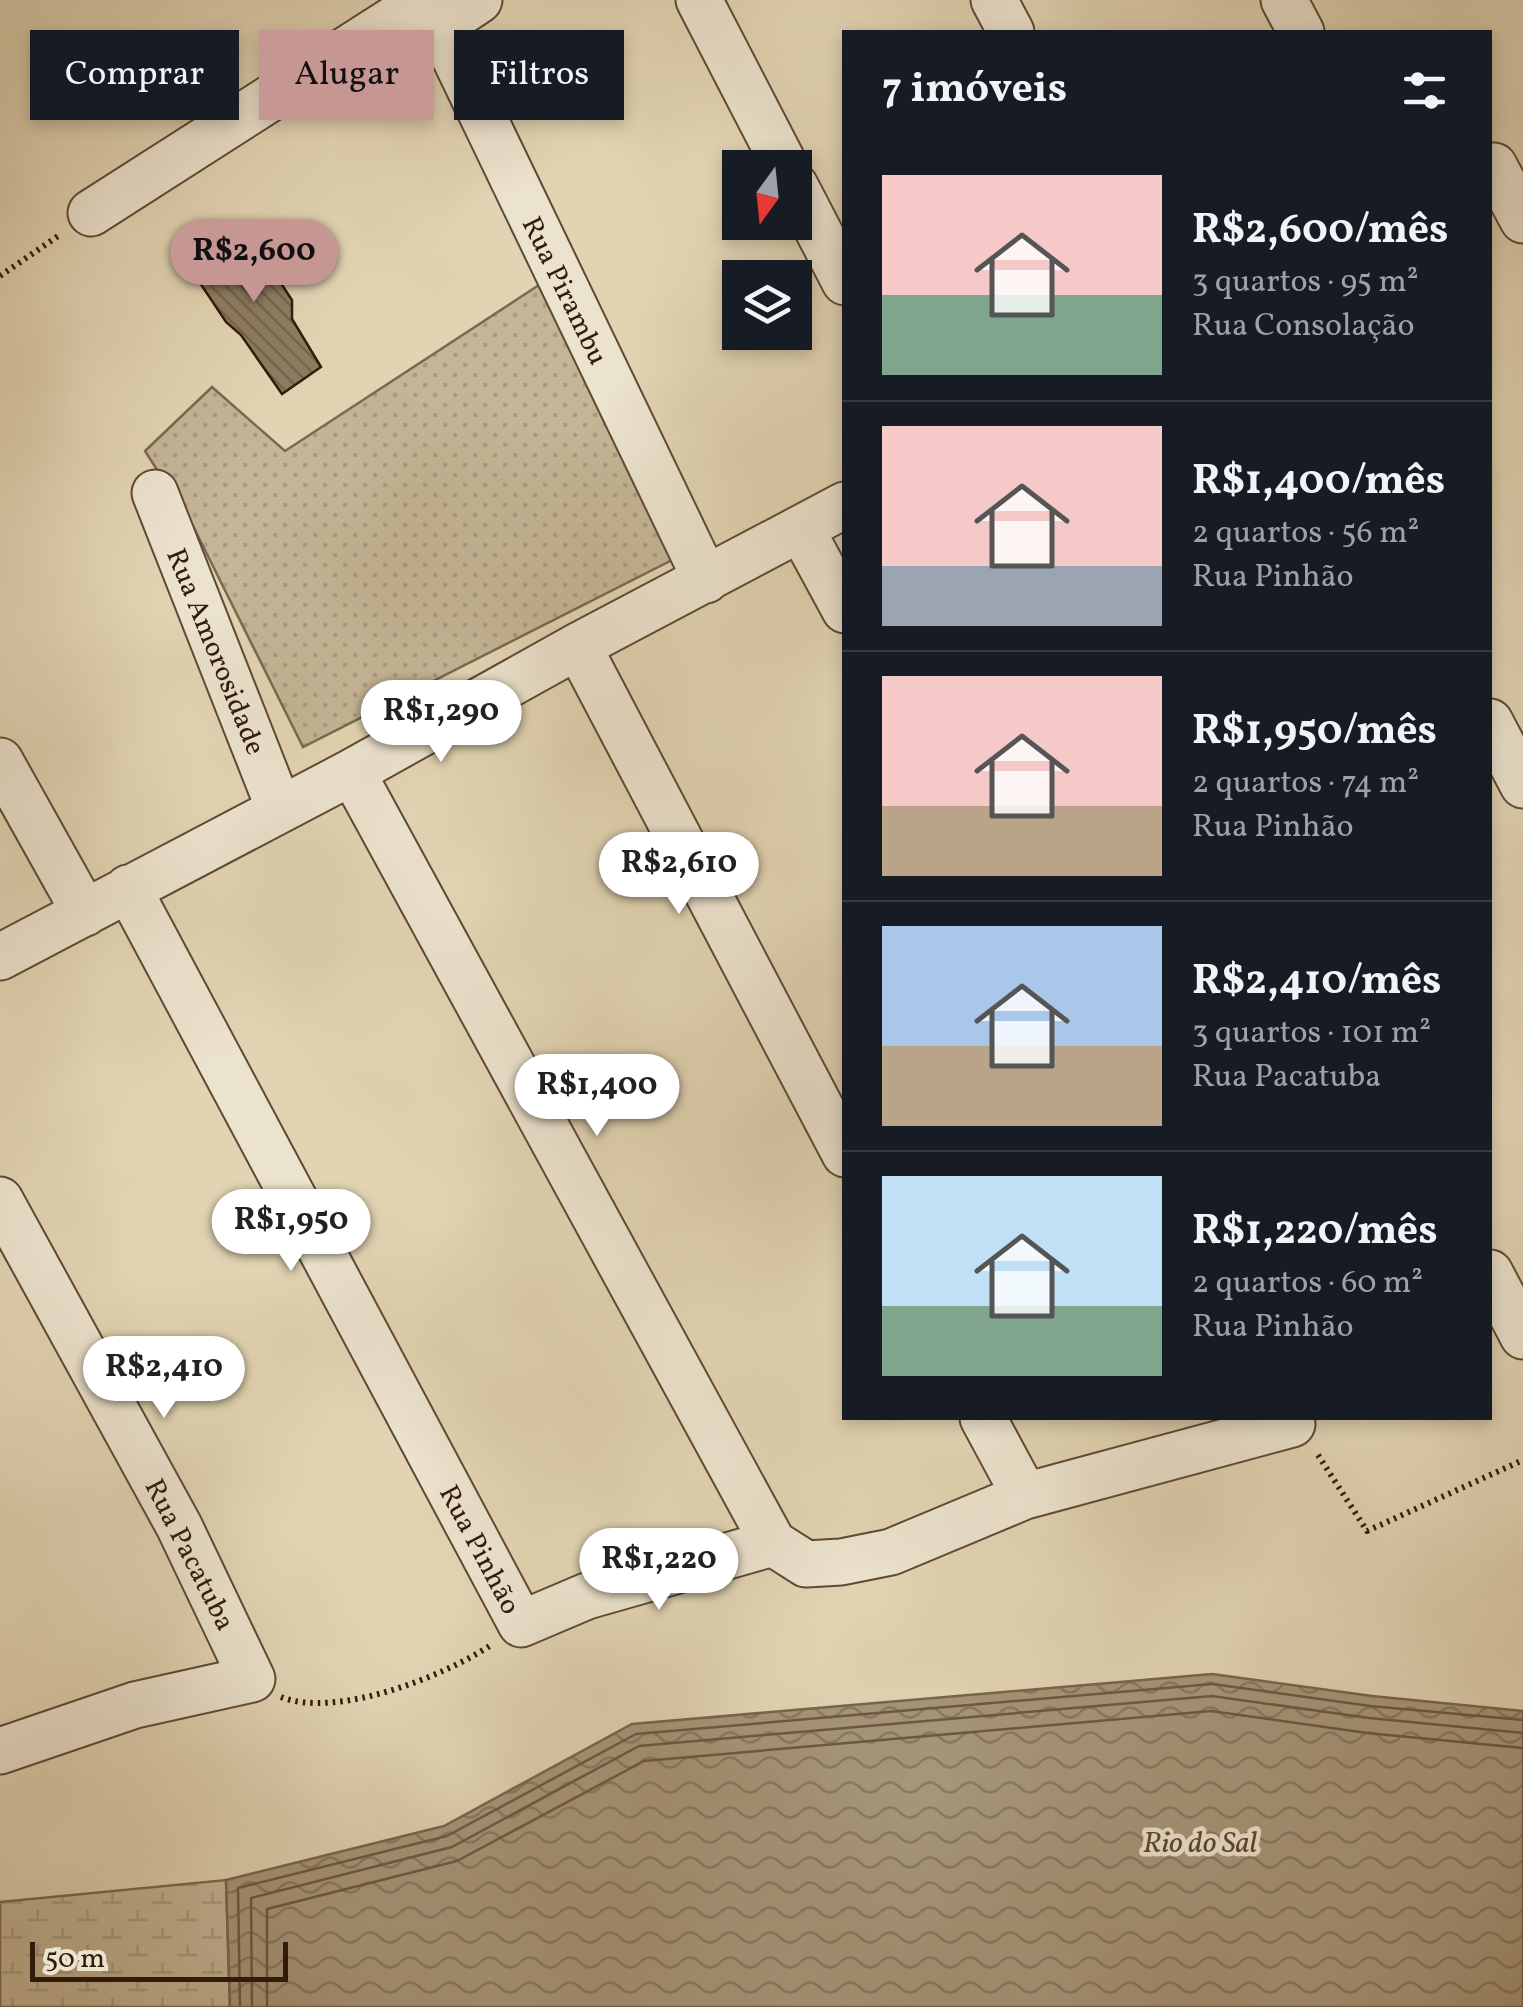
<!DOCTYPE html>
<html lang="pt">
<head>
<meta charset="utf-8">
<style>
	:root { --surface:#171b24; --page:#242831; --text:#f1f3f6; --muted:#9ea1a6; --line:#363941; --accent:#c59692 }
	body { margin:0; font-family:Vollkorn,serif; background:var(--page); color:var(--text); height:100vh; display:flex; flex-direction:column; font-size:38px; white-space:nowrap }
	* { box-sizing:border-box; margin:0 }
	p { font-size:32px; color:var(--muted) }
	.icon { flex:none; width:55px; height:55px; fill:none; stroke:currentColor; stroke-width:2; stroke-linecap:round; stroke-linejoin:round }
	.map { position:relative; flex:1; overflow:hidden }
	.drawer { position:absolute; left:842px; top:30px; width:650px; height:1390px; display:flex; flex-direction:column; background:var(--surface); border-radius:0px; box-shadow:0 5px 15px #0003 }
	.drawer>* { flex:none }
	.banner { position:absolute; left:30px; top:30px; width:662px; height:90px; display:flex; gap:20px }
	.needle { width:65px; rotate:195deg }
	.fabs { position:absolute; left:722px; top:150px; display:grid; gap:20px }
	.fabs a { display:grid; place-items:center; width:90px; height:90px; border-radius:0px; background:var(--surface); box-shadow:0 5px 15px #0003; font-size:50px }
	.scale { position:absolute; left:30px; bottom:25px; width:258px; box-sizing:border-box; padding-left:10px; border:5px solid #311c09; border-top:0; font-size:28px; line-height:35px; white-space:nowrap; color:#311c09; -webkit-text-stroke:8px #ece3ce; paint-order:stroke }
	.price { position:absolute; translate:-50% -85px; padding:0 22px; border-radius:35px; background:#fff; color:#222; font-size:32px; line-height:65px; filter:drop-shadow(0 2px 5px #0008) }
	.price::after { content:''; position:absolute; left:50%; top:60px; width:30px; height:22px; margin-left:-15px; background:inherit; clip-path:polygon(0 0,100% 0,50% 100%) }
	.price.active { background:var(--accent); color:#111 }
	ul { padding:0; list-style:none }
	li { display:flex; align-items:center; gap:30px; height:250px; padding:0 40px }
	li+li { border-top:2px solid var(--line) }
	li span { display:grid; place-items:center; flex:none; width:280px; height:200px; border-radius:0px; color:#555 }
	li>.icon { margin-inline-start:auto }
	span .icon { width:120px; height:120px; fill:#fffc; stroke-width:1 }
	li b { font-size:42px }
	h2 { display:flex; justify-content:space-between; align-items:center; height:120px; padding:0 40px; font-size:42px }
	.tag { padding:0 35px; border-radius:0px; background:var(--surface); box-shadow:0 5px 15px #0003; font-size:35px; line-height:90px }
	.tag.active { background:var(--accent); color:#111 }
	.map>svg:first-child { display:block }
</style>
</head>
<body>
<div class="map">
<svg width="1523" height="2007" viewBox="0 0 1523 2007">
	<defs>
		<pattern id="wetland-marsh" width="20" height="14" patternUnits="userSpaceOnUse" patternTransform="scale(2.5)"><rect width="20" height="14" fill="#c4b596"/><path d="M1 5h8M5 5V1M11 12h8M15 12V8" fill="none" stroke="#a99b80"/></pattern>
		<pattern id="park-dots" width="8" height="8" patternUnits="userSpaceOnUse" patternTransform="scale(2.5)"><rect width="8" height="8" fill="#c4b596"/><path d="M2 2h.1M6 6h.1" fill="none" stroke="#a99b80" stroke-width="1.8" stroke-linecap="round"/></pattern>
		<pattern id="water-waves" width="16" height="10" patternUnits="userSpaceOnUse" patternTransform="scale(2.5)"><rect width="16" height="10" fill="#a69579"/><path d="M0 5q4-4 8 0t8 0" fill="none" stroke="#887961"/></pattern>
		<pattern id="building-back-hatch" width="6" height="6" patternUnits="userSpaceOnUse" patternTransform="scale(2.5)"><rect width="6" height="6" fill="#8d7c61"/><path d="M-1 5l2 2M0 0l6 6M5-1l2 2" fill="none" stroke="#74654e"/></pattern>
	</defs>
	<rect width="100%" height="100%" fill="#e2d4b3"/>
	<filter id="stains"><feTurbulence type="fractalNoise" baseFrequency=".002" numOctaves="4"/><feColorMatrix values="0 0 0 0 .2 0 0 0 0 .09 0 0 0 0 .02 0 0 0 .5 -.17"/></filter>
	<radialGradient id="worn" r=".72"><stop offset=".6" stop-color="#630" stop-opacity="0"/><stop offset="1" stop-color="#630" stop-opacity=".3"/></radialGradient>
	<path fill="url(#wetland-marsh)" stroke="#7a6850" stroke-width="2.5" d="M226,1880L230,2007H0V1902Z"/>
	<path fill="url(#park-dots)" stroke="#7a6850" stroke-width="2.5" d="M542,283L678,557L303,747L193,526L145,451L212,387L285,451Z"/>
	<path fill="url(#water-waves)" stroke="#77654c" stroke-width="2.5" d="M1212,1674L1372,1696L1523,1711V2007H230L226,1880L444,1826L632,1724Z"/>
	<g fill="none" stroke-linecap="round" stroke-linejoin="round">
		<path stroke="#6c5841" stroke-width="2.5" d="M240,2007L238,1888L447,1836L636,1734L1212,1684L1370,1706L1523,1720
			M252,2007L251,1898L452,1847L639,1746L1212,1696L1369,1718L1523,1733
			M267,2007V1909L457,1861L644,1761L1211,1711L1367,1733L1523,1748"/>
	</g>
	<path fill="url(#building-back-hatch)" stroke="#311c09" stroke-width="2.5" d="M242,224L292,300V319L321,367L282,394L241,335L226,322L184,259Z"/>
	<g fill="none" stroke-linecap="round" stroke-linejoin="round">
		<defs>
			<path id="minor" d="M427,0L706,580
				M699,0L786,168
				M994,0L1011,32
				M1284,0L1301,32
				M434,15L461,12L479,0
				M1494,166L1523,220
				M795,186L845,282
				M91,213L424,0
				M155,493L279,808
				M801,529L845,610
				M578,646L845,1154
				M1490,722L1523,785
				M0,761L85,913
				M352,772L773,1543L806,1564L841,1562L891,1552L1025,1496L1292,1424
				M128,888L521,1624L587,1596L773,1543
				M0,957L352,772L578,646L845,505
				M0,1200L179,1526L252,1679L135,1705L0,1751
				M1490,1273L1523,1336
				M983,1418L1025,1496"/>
		</defs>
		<use href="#minor" stroke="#5d4a34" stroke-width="49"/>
		<path stroke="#311c09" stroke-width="6" stroke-dasharray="2.5 5" stroke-linecap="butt" d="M0,276L61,234
			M1318,1455L1367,1531L1523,1460
			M281,1697C336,1719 445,1676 491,1645"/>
		<use href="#minor" stroke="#ece3ce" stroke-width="45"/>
	</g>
	<g text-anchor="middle" stroke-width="9" stroke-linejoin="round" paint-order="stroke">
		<g font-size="28" fill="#311c09" stroke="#ece3ce">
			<text transform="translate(566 290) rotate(64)" y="10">Rua Pirambu</text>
			<text transform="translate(217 651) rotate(68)" y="10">Rua Amorosidade</text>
			<text transform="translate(481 1549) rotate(62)" y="10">Rua Pinhão</text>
			<text transform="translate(191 1554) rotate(63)" y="10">Rua Pacatuba</text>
		</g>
		<g font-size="30" font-style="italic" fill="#5a4630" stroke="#ece3ce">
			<text x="1200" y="1852">Rio do Sal</text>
		</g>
	</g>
	<rect width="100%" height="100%" filter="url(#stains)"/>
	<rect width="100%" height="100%" fill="url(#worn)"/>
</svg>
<div class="fabs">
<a><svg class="needle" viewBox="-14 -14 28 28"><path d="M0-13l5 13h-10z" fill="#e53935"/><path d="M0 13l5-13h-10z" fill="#9ea1a6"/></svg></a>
<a><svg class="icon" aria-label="layers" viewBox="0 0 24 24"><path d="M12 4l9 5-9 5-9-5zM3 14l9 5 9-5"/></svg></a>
</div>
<div class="scale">50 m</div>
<b class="price active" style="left:254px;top:305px">R$2,600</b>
<b class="price" style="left:441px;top:765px">R$1,290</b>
<b class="price" style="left:679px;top:917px">R$2,610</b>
<b class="price" style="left:597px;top:1139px">R$1,400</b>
<b class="price" style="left:291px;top:1274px">R$1,950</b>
<b class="price" style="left:164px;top:1421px">R$2,410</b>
<b class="price" style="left:659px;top:1613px">R$1,220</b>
<div class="banner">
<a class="tag">Comprar</a>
<a class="tag active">Alugar</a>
<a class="tag">Filtros</a>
</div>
<section class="drawer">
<h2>7 imóveis<svg class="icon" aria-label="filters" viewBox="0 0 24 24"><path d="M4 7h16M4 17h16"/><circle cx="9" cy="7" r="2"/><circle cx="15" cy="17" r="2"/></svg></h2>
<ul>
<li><span style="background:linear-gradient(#f6c9c9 60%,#7fa58c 0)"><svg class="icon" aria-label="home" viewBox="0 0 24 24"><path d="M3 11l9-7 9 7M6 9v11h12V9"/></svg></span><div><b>R$2,600/mês</b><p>3 quartos · 95 m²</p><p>Rua Consolação</p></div></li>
<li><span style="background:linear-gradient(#f6c9c9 70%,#9aa5b1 0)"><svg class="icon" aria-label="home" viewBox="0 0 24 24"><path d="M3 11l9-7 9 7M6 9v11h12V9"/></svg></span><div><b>R$1,400/mês</b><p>2 quartos · 56 m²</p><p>Rua Pinhão</p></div></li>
<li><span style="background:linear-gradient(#f6c9c9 65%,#b9a48a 0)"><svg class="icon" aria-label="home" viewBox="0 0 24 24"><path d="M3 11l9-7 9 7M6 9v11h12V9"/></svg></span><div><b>R$1,950/mês</b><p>2 quartos · 74 m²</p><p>Rua Pinhão</p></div></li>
<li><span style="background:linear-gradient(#a9c7e8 60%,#b9a48a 0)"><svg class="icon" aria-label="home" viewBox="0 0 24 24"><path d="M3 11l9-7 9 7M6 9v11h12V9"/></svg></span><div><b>R$2,410/mês</b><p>3 quartos · 101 m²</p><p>Rua Pacatuba</p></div></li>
<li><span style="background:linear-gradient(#bfe0f5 65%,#7fa58c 0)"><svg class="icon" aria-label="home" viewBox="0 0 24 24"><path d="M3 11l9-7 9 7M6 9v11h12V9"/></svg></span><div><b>R$1,220/mês</b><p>2 quartos · 60 m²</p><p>Rua Pinhão</p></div></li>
</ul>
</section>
</div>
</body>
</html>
